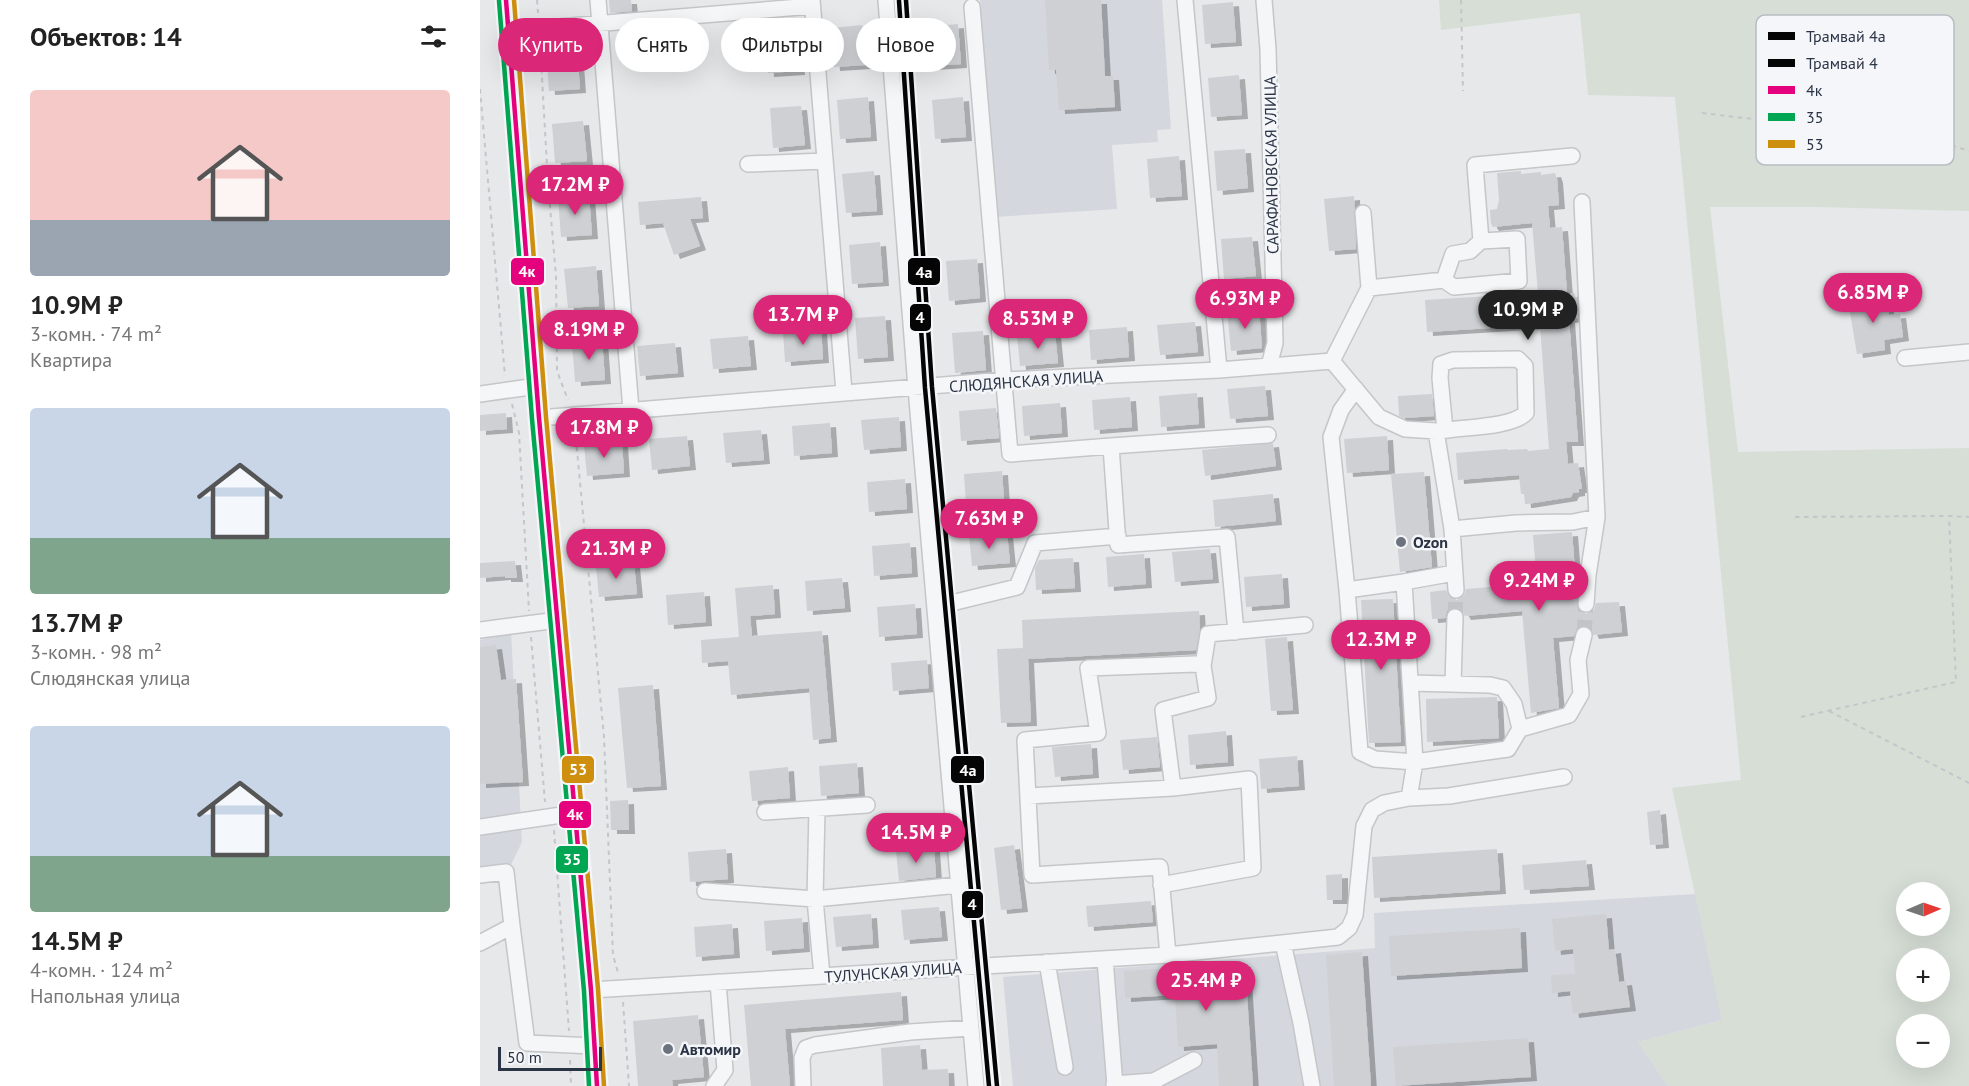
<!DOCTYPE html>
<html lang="ru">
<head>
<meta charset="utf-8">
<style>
	:root { --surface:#fff; --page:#f2f2f2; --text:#222; --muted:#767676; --accent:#db2777 }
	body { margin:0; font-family:"PT Sans",sans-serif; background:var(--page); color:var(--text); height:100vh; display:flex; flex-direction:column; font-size:22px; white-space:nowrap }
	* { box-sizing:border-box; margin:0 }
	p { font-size:20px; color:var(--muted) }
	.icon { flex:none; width:33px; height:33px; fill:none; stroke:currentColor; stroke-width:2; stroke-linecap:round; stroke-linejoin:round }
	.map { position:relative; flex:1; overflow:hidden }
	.sheet { display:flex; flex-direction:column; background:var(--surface); width:480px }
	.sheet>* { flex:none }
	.guide { position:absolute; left:18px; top:18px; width:570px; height:54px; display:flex; gap:12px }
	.needle { width:39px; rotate:88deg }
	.buttons { position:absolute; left:1416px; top:882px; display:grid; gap:12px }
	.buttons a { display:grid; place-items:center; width:54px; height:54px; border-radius:50%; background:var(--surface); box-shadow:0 6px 24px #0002; font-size:30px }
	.scale { position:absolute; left:18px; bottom:15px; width:104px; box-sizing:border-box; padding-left:6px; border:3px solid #2b3445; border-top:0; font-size:16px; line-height:21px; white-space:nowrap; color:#2b3445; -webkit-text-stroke:4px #f4f6f9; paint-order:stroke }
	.price { position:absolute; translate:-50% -51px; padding:0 14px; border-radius:21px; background:var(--accent); color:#fff; font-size:20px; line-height:39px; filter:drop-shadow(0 2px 3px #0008) }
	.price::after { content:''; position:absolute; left:50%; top:36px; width:18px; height:14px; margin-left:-9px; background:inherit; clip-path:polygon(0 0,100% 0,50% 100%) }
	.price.on { background:#222; color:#fff }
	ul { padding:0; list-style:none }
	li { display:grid; align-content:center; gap:12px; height:318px; padding:0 30px }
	li span { display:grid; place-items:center; height:186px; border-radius:6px; color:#555 }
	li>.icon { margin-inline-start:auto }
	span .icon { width:108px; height:108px; fill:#fffc; stroke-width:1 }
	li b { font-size:26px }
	h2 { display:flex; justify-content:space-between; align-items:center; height:72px; padding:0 30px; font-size:26px }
	.chip { padding:0 21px; border-radius:27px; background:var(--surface); box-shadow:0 6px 24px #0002; font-size:21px; line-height:54px }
	.chip.on { background:var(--accent); color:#fff }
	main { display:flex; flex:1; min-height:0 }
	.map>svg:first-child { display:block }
</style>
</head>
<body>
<main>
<section class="sheet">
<h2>Объектов: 14<svg class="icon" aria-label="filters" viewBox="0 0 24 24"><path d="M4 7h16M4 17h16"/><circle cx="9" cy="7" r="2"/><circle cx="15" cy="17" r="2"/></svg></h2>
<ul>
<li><span style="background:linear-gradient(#f6c9c9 70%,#9aa5b1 0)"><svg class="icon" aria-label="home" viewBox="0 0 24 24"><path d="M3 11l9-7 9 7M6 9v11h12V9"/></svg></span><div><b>10.9M ₽</b><p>3-комн. · 74 m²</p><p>Квартира</p></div></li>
<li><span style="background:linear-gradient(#c9d6e8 70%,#7fa58c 0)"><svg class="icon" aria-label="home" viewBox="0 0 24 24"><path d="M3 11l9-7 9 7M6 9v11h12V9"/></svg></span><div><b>13.7M ₽</b><p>3-комн. · 98 m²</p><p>Слюдянская улица</p></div></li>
<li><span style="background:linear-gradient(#c9d6e8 70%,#7fa58c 0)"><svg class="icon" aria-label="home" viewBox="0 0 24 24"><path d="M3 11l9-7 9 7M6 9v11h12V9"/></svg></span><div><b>14.5M ₽</b><p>4-комн. · 124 m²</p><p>Напольная улица</p></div></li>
</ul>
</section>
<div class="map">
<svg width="1489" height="1086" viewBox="0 0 1489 1086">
	<defs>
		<filter id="shadow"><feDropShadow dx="6" dy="4" stdDeviation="0" flood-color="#0004"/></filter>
	</defs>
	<rect width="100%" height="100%" fill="#e6e8ea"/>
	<path fill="#d4d7dd" d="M500,0H682L691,129L677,130L678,142L632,145L637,209L515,217Z
		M31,632L42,842L31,865L0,868V640Z
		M1216,894L1242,1020L1158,1042L1188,1086H533L523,977L895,948L894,913Z"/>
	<path fill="#d6ded6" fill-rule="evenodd" d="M959,0H1489V211L1338,207H1230L1258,452L1489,448V1086H1188L1158,1042L1242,1020L1192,788L1261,780L1195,97L1108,95L1100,13L961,30ZM1426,892H1460V926H1426ZM1426,958H1460V992H1426ZM1426,1024H1460V1058H1426Z"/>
	<path fill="#ced0d3" filter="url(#shadow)" d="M129,0H151L152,11L130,13Z
		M565,0H621L625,76H633L635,107L579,110L576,70H569Z
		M753,2L756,42L725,44L722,5Z
		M478,24L481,64L450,66L447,27Z
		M382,25L385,65L354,67L351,28Z
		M316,31L319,71L288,73L285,34Z
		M97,49L100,89L69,91L66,52Z
		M759,75L762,115L731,117L728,78Z
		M388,97L391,137L360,139L357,100Z
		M483,97L486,137L455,139L452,100Z
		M321,106L325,145L293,148L290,108Z
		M103,121L107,161L75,163L72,124Z
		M765,149L768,188L737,191L734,151Z
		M699,156L702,196L670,198L667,159Z
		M394,171L397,211L366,213L362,174Z
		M1041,171V174L1061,172V175L1075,173L1077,179L1079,205L1068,206L1070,228L1082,227L1087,293H1094L1095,298L1097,297L1098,318L1089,319L1098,442H1086L1088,464L1098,463L1102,489H1099V492L1093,493L1091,497L1047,504H1045L1044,494H1041L1039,475L978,480L976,453L1027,449L1028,450L1047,449L1048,451L1069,449L1060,325L947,332L945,300L1058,293L1052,223L1013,227L1011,224L1010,210L1017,209L1019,200L1017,173Z
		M109,195L112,235L81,237L78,198Z
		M874,196L876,249L849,251L844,199Z
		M221,197L223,218L210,219L220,246L194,255L183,223L160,225L158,202Z
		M772,237L776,276L744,279L741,239Z
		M400,242L403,282L372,284L369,245Z
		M497,259L500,298L469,301L466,261Z
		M116,266L119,306L88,308L84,269Z
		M1406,295L1409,315L1420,314L1423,337L1404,340L1405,350L1377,354L1368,301Z
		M779,309L782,348L751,351L747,311Z
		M405,316L408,357L378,359L375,318Z
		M715,322L718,352L680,355L677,325Z
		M647,327L649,357L611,360L609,330Z
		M341,329L343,359L305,362L303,332Z
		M503,331L506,370L475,373L472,333Z
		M575,333L578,363L540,366L537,336Z
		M268,336L271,366L233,369L230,339Z
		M122,339L125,380L95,382L92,342Z
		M195,343L198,373L160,376L157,346Z
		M785,386L788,416L750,419L747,389Z
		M717,393L719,424L681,427L679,396Z
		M952,394L954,416L924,418L919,416L918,396Z
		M650,397L652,427L614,430L612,400Z
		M580,403L582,433L544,436L542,406Z
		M516,408L519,438L481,441L479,411Z
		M26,413L27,429L0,431V415Z
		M419,417L421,447L384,450L381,420Z
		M350,423L352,453L314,456L312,426Z
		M281,430L284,460L246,463L243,433Z
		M207,436L210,466L172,470L169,439Z
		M907,436L909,470L867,473L864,439Z
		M142,442L144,473L107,476L104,445Z
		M793,443L796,466L725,476L722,450Z
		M522,471L524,501L486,504L484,474Z
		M944,472L952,567L920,572L911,474Z
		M425,479L427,509L389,512L387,482Z
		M793,494L796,521L735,527L733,500Z
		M1092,532L1098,609L1106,614L1114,610L1116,603L1139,602L1142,632L1113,635L1110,628L1102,626L1097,629L1094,636L1073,638L1079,708L1051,713L1042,611L985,616L981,609L975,607L967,611L965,618L952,619L950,592L966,590L971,598L977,600L984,595L986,589L1057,583L1053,535Z
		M527,533L530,563L492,566L489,536Z
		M430,543L432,573L394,576L392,546Z
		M730,549L733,579L695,582L692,552Z
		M664,554L666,584L628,587L626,557Z
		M593,558L595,588L556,590L555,568L559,560Z
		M35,561L37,578H25V576L0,578V563Z
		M154,564L157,594L119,597L116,567Z
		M802,574L804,604L766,607L764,577Z
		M362,578L365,608L327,611L325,581Z
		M293,585L295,614L270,616L272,636L342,631L351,738L333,740L329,688L251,695L248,661L222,663L221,640L259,637L255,588Z
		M224,592L226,622L188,625L186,595Z
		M913,599L921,742L889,743L881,600Z
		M435,604L437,634L399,637L397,607Z
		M719,611L720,628L716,650L548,659L551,722L521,723L517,649L543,648L542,620Z
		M807,637L813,710L791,711L785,639Z
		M16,645L21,680L36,679L43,782L0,784V647Z
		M447,660L449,688L413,691L411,663Z
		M173,685L181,786L147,788L138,688Z
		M1017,697L1019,738L947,742L946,699Z
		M746,731L748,762L710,765L708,735Z
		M677,737L680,767L643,770L640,740Z
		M611,744L613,774L575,777L572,747Z
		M817,756L819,786L781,789L779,759Z
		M377,763L379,793L341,796L339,766Z
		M308,767L310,798L272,801L269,771Z
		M148,800L149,830H131L130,801Z
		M1180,810L1183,844L1170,845L1167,812Z
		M534,845L542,908L521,910L514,848Z
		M454,848L456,877L419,881L416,851Z
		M246,849L248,879L210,882L208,852Z
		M1017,849L1020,890L894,898L892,857Z
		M1106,860L1109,886L1044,890L1042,865Z
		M862,874V900H847L846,875Z
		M671,901L673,922L608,927L606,906Z
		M459,907L462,937L424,940L421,910Z
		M391,914L393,944L356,947L353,917Z
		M1126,914L1129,950L1135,949L1139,982L1146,981L1150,1007L1093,1014L1090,991L1072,993L1071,975L1095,974L1093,949L1075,951L1072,919Z
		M322,918L324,948L286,951L284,921Z
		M252,924L254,954L216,957L214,927Z
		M1040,928L1042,968L911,976L909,936Z
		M882,952L891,1086H854L846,955Z
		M765,963L773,1086H739L737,1044L698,1047L695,995L645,998L644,971Z
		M421,992L423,1020L305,1029L310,1086H271L264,1005Z
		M218,1015L224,1077L192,1080L193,1086H158L153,1021Z
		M1048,1038L1051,1077L916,1086L913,1047Z
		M440,1045L442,1070L468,1069L469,1086H403L401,1048Z"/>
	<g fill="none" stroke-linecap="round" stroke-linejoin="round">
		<path stroke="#c1c4c9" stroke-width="15" stroke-dasharray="15 8" stroke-linecap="butt" d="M975,617L976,590
			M1104,635L1106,604"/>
		<defs>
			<path id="minor" d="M118,0L151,410
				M332,0L364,392
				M406,0L436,388L496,1086
				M705,0L739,370
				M784,0L788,49L795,343L789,366
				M492,7L530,454L631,446
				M28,31L332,6
				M268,164L345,161
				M40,183L132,174
				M1102,202L1117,517
				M1001,241L995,165L1092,156
				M889,288L964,280L974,287L1039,281L1037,239L1001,241L990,251L973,254L964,280
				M1425,358L1489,352
				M852,361L899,417L925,429L956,431L968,430C987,427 1032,427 1046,413L1045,366L1038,359L973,360L961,364L960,378L965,430
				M852,361L889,288L883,213
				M876,389L861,410L851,437L867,590L880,752L895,759L935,762L924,582L974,573
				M0,394L57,386
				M59,418L524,380L739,370L852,361
				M956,431L972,529L1036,523L1093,522L1117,517L1108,575L1106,604
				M972,529L976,590
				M867,590L924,582
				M455,607L537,587L555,543L638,536
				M0,630L78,620
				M756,632L747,537L638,545L631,446L788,435
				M930,683L1010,685L1023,688L1034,704L1040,729
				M973,684L975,617
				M548,796L693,788
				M929,798L935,762L1028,749L1040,729L1089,715L1101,694L1098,660L1104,635
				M337,809L335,899L479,885
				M285,812L387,805
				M0,827L95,813
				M0,875L26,872L32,926
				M681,885L773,868L769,779L693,788L683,710L728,698L723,666
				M225,891L335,899L342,976
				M0,943L32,926L47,1043L114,1046
				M803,943L821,1023L832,1086
				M688,955L680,867L552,875L545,740L618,733L608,668L715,664L723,666L728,634L825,625
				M625,959L635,1086
				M567,962L585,1067
				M111,990L688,955L858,937L869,928L875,915L884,826L892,810L904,803L929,798L969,796L1084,777
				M674,1081L714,1060
				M634,1084L674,1081V1086
				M234,1086L245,1070L238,982
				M323,1086L322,1058L326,1048L335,1045L430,1032L491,1028"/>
			<path id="major" d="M26,0L59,418L111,990L117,1086"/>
		</defs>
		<use href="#minor" stroke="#c4c6c8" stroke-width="18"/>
		<use href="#major" stroke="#c2c5c8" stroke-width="22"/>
		<path stroke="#c5c6ca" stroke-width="2" stroke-dasharray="4.5 4.5" stroke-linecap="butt" d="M57,0L58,13
			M981,0L983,91
			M60,42L67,166
			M0,89L25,376
			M1222,113L1458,141L1489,151
			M69,195L76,276L77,371L88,400
			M32,404L39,433L49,611
			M95,429L124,737L133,955L138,973
			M1315,517L1469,516L1489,517
			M51,637L65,802
			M1349,711L1489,783
			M1321,717L1476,682L1469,516
			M74,830L89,1031
			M143,1002L149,1086
			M90,1060L91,1086"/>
		<use href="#minor" stroke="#f5f6f7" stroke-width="15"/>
		<use href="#major" stroke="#f8f8f8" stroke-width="20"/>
		<defs>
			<path id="bus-1" d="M26,0L59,418L111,990L117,1086"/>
			<path id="bus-2" d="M19,1L52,419L104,991L109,1086"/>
			<path id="bus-3" d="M34,0L66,417L118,989L124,1086"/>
		</defs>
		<use href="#bus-1" stroke="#f4f6f9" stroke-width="9"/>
		<use href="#bus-2" stroke="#f4f6f9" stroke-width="9"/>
		<use href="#bus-3" stroke="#f4f6f9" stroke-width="9"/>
		<use href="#bus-1" stroke="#e5007d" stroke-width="4.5"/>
		<use href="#bus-2" stroke="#00a651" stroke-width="4.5"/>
		<use href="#bus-3" stroke="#ce8f0e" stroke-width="4.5"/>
		<defs>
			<path id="tram-1" d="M426,0L452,387L517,1086"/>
			<path id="tram-2" d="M419,1L445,388L509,1086"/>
		</defs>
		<use href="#tram-1" stroke="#f4f6f9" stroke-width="9"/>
		<use href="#tram-2" stroke="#f4f6f9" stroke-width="9"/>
		<use href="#tram-1" stroke="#050505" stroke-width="4.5"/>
		<use href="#tram-2" stroke="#050505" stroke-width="4.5"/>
	</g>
	<g fill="#6c737f" stroke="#f4f6f9" stroke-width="2">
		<circle cx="921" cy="542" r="6"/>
		<circle cx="188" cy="1049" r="6"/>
	</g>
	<g text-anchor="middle" stroke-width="5" stroke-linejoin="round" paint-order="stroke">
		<g font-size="16" fill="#2b3445" stroke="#f4f6f9">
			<text transform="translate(791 165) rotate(-91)" y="6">САРАФАНОВСКАЯ УЛИЦА</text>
			<text transform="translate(546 381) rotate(-4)" y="6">СЛЮДЯНСКАЯ УЛИЦА</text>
			<text transform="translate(413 972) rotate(-4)" y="6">ТУЛУНСКАЯ УЛИЦА</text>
		</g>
		<g font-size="16" font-weight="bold" fill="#2b3445" stroke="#f4f6f9" text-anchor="start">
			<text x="933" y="548">Ozon</text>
			<text x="200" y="1055">Автомир</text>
		</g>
	</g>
	<rect x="1276" y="15" width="198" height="150" rx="9" fill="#f4f6f9" stroke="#b8bcc3" stroke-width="1.5"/>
	<rect x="1288" y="32" width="27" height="8" fill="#050505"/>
	<rect x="1288" y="59" width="27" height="8" fill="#050505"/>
	<rect x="1288" y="86" width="27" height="8" fill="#e5007d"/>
	<rect x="1288" y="113" width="27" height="8" fill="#00a651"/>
	<rect x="1288" y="140" width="27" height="8" fill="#ce8f0e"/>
	<g font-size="16" fill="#2b3445">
		<text x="1326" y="42">Трамвай 4a</text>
		<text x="1326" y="69">Трамвай 4</text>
		<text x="1326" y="96">4к</text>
		<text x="1326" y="123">35</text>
		<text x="1326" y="150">53</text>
	</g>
	<g stroke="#f4f6f9" stroke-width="2">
		<rect x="30" y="257" width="35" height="29" rx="6" fill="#e5007d"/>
		<rect x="427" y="257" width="34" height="29" rx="6" fill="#050505"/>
		<rect x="429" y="303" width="23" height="29" rx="6" fill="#050505"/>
		<rect x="81" y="755" width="34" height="29" rx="6" fill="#ce8f0e"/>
		<rect x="470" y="755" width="35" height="29" rx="6" fill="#050505"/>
		<rect x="78" y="800" width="34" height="29" rx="6" fill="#e5007d"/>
		<rect x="75" y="845" width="34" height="29" rx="6" fill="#00a651"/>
		<rect x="481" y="890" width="23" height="29" rx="6" fill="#050505"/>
	</g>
	<g font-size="16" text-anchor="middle" font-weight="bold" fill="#fff">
		<text x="47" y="277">4к</text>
		<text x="444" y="278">4a</text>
		<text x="440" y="323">4</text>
		<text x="98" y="775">53</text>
		<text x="488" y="776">4a</text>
		<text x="95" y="820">4к</text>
		<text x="92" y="865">35</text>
		<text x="492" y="910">4</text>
	</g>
</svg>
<div class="buttons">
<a><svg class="needle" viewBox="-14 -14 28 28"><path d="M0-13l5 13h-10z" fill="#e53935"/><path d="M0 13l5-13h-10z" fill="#767676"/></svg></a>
<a>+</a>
<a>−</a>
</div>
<div class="scale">50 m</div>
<b class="price" style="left:95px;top:216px">17.2M ₽</b>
<b class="price" style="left:1393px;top:324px">6.85M ₽</b>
<b class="price" style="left:765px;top:330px">6.93M ₽</b>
<b class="price on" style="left:1048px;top:341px">10.9M ₽</b>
<b class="price" style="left:323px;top:346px">13.7M ₽</b>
<b class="price" style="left:558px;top:350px">8.53M ₽</b>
<b class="price" style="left:109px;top:361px">8.19M ₽</b>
<b class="price" style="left:124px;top:459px">17.8M ₽</b>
<b class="price" style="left:509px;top:550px">7.63M ₽</b>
<b class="price" style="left:136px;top:580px">21.3M ₽</b>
<b class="price" style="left:1059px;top:612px">9.24M ₽</b>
<b class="price" style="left:901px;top:671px">12.3M ₽</b>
<b class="price" style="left:436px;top:864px">14.5M ₽</b>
<b class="price" style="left:726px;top:1012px">25.4M ₽</b>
<div class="guide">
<a class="chip on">Купить</a>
<a class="chip">Снять</a>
<a class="chip">Фильтры</a>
<a class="chip">Новое</a>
</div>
</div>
</main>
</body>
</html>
